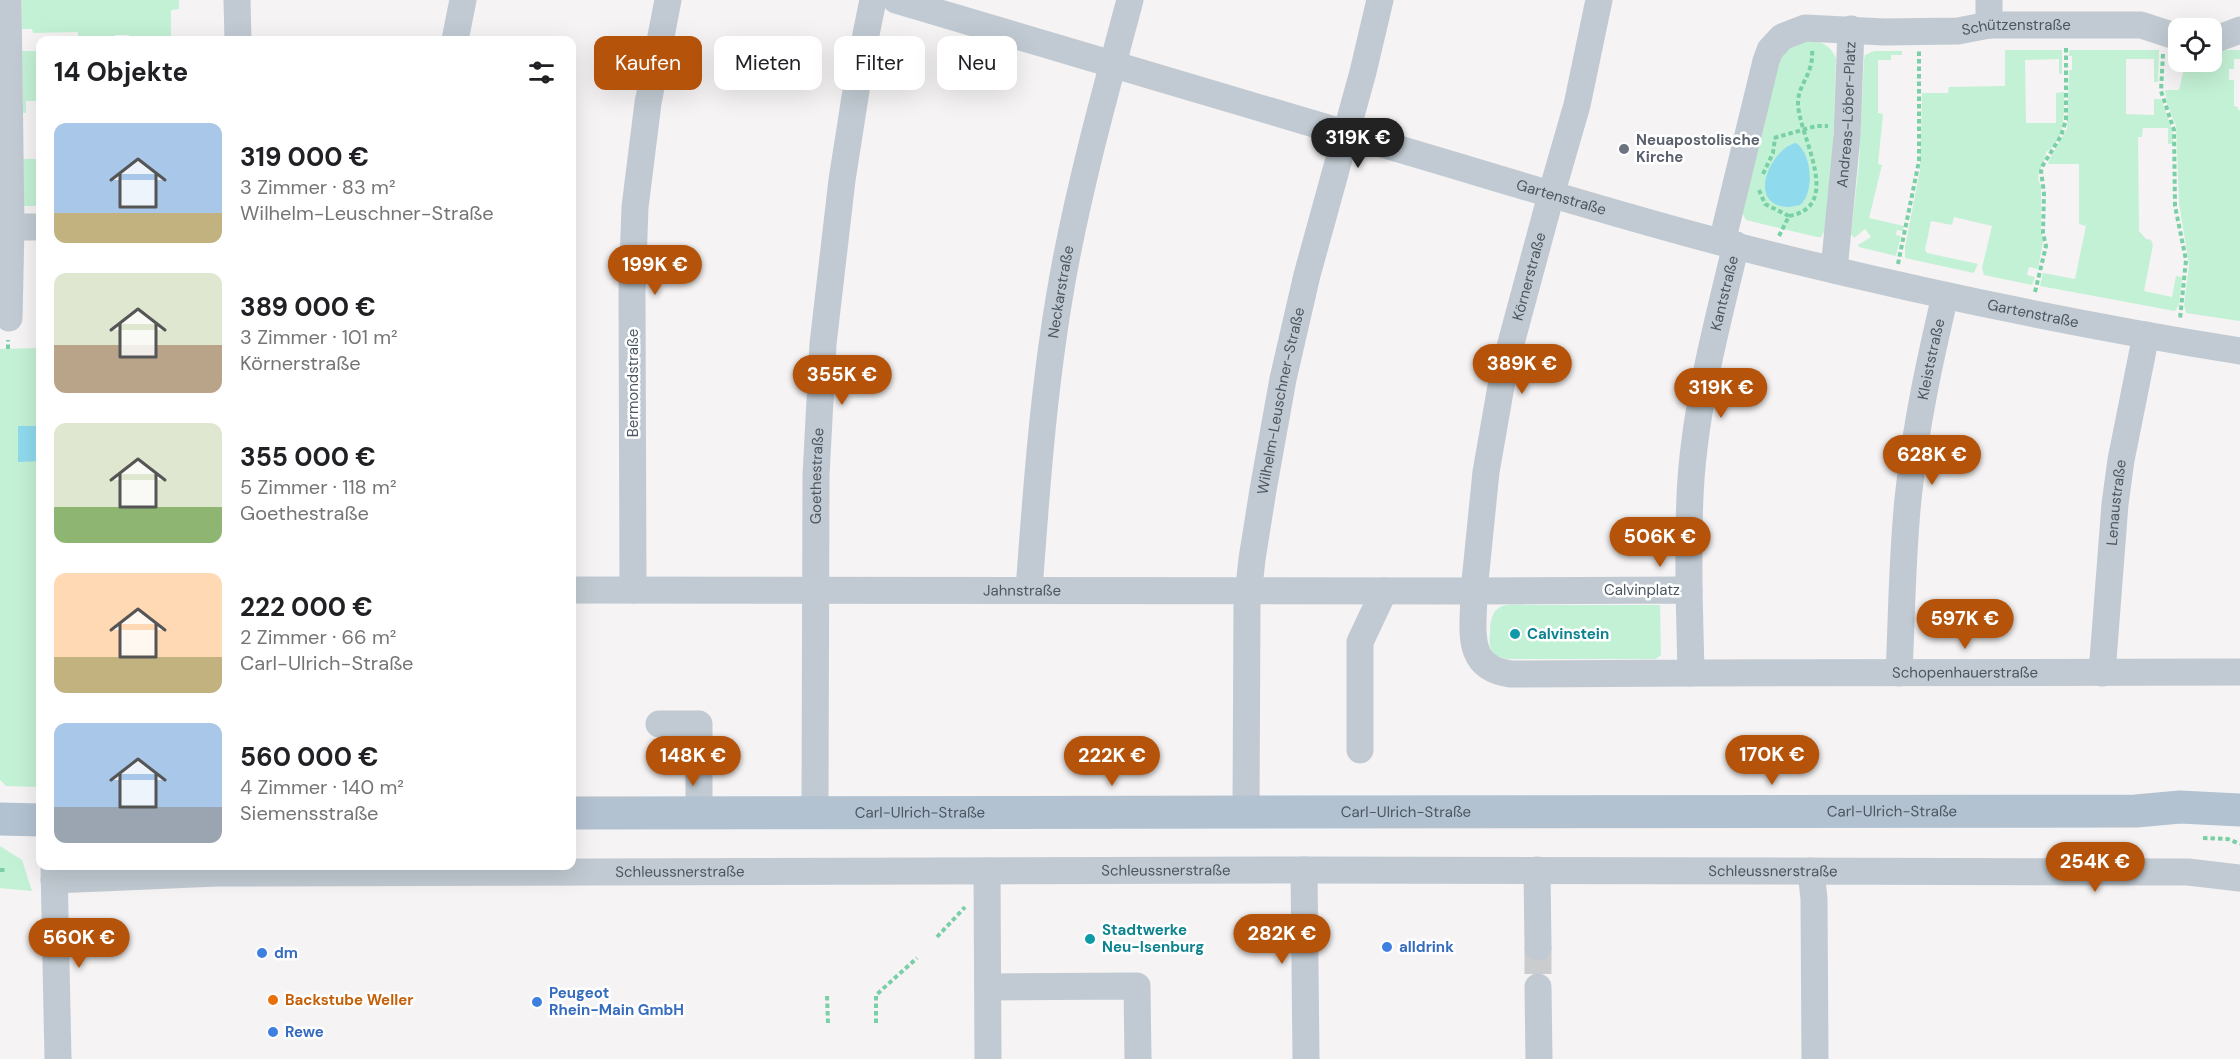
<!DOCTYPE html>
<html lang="de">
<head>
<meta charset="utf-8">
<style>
	:root { --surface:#fff; --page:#f6f6f6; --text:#202124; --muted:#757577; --accent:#b45309 }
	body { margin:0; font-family:"DM Sans",sans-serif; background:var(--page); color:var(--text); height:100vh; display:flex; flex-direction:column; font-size:22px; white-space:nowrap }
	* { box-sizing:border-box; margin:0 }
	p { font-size:20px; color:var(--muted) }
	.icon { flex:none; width:33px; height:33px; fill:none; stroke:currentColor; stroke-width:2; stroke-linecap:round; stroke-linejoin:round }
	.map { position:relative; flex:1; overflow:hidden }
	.panel { position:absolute; left:36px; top:36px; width:540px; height:834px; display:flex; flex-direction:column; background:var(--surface); border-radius:12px; box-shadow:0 6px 24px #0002 }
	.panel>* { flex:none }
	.guide { position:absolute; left:594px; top:36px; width:570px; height:54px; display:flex; gap:12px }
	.tools { position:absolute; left:2168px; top:18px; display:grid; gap:12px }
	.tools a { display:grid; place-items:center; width:54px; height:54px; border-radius:12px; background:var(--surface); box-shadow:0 6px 24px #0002; font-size:30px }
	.price { position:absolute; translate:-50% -51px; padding:0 14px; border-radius:21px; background:var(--accent); color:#fff; font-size:20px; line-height:39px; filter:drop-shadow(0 2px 3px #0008) }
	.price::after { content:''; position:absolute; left:50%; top:36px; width:18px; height:14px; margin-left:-9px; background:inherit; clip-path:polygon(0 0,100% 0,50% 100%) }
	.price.active { background:#222; color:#fff }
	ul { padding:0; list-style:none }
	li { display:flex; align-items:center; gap:18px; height:150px; padding:0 18px }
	li span { display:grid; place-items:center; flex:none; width:168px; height:120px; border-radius:12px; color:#555 }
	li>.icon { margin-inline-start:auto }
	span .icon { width:72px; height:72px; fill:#fffc; stroke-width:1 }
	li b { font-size:26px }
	h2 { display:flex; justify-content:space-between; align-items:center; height:72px; padding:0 18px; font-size:26px }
	.tag { padding:0 21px; border-radius:12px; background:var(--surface); box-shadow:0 6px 24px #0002; font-size:21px; line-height:54px }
	.tag.active { background:var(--accent); color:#fff }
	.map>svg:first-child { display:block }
</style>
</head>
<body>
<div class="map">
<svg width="2240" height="1059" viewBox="0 0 2240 1059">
	<rect width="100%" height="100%" fill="#f5f3f3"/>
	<path fill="#c3f1d5" d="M22,0H179V9L171,10V40H129V35H115L114,40H78V32L33,33L32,29H22Z
		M1804,40C1820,41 1829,43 1836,58L1833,150L1825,230L1821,237H1817L1746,220L1742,213L1776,64L1784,51Z
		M2005,50H2062V74H2059V59L2025,60L2026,123H2056V93L2064,92C2064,113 2066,140 2046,152C2046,164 2033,172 2041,186V228L2043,242L2038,269L2029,267L2027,275L2035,277L2032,285L1984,275L1982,268L1992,226L1954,217L1952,225L1931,221L1925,250L1927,253L1978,264L1974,273L1905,258V247L1920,170L1922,93H1948L1949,87L2005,86Z
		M2069,50H2159L2158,82H2154V59H2126V114L2154,115V99H2161L2172,129L2173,144H2168V128H2143L2142,137H2138L2139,231L2146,239L2151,240L2153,245L2144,291L2172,297L2176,276L2182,277L2179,305L2175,311L2040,286L2043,273L2075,279L2086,226L2079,224V164H2048L2049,160L2067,129L2069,70H2072V56H2069Z
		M2213,50H2240V59H2234V69H2229V80H2234V106L2238,107V110H2240V321L2186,313L2184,305L2189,265L2179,203L2176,126L2167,103L2165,90H2179L2184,69L2213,70Z
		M22,51H38L36,53V73L38,74V92H36V101H26V113H23Z
		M1874,51H1902V55H1891V60H1878V113L1883,114L1878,164L1882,165L1869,218L1904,226L1903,231L1897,230L1896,235L1901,236L1896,256L1859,247L1858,245L1871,237L1865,229L1854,238L1851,234L1859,164L1864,60L1865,55Z
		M23,159H36V199H40V206H24Z
		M40,348V787L6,786L0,780V349Z
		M1540,605H1660L1661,655L1656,659H1506L1495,655C1489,648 1489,642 1490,633C1490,596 1512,606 1540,605Z
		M0,846L22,860L32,891L0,888Z"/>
	<path fill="#90daee" d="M1796,143C1812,153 1815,193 1800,205C1792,207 1785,208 1777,205C1750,194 1774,147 1796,143Z
		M18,426H40V461L18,462Z"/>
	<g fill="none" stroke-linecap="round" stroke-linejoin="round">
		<path stroke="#caccce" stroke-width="27" stroke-dasharray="27 14" stroke-linecap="butt" d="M1538,947V987"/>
		<path stroke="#7ad0a6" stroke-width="4" stroke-dasharray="4.5 3" stroke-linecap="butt" d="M2163,54L2161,91L2174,130L2175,206L2186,260L2180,319
			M1774,138L1816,126H1828
			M1763,174L1773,153L1775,138
			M1759,190L1765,204L1789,216
			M1779,236L1789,216C1845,206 1798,135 1798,103C1798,84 1814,74 1812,50
			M1898,264L1919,161V51
			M2035,292L2046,246L2043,233L2044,193L2041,171L2043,165L2061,136L2066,120V47
			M8,349V340
			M2203,838L2228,839L2240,844
			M0,870H7
			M937,937L965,907
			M827,996L828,1023
			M876,1023V995L917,958"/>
		<g stroke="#c1cad2" stroke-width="27">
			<path d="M8,0L11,227H40"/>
			<path d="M237,0L238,40"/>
			<path id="s1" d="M896,0C1050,45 1204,92 1358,137C1479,172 1598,210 1720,242C1892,286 2065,323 2240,351"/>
			<path d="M1989,0V25"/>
			<path d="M2211,38H2219L2240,30"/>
			<path d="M455,40L463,0"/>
			<path id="s2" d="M1722,242L1766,61L1770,50L1782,37L1805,28L1884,32L1958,31L1989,25H2141L2178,37"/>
			<path id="s3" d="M1834,270L1847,136L1851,29"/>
			<path d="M9,318L11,227"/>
			<path id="s4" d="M572,590L1474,591L1486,472L1504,369L1551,195L1577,105L1599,0"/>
			<path d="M633,590L632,292L635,207L648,103L668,0"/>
			<path id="s5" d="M1029,590C1037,479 1045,369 1066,260C1083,172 1107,86 1130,0"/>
			<path d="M1689,590L1691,673L1511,674C1463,668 1474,628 1474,591Z"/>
			<path id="s6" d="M1689,590C1689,543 1688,495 1694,448C1702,380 1720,312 1736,245"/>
			<path id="s7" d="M1691,673L2240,672"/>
			<path id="s8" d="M1899,673C1902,612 1902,550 1909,490C1916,424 1930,360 1945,296"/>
			<path id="s9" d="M2102,673L2115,504L2121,460L2146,335"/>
			<path d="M659,724H699V813"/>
			<path d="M1360,750V642L1384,591"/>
			<path id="s10" d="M815,812L816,475L823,344L842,180L861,59L873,0"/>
			<path id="s11" d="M1246,812L1247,605L1252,559L1263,490L1283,379L1307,275L1363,72L1380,0"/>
			<path d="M54,866L58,1059"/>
			<path d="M1304,870L1306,1059"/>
			<path d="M1537,870L1538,947"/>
			<path d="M987,871L988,1059"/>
			<path d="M1811,871L1814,899L1815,1059"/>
			<path id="s12" d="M54,880L217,873L1304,870L2188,872L2240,878"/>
			<path d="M988,987L1137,986L1138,1059"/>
			<path d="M1538,987L1539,1059"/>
		</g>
		<g stroke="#b3c2d1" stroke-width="33">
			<path id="s13" d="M572,813L2136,811L2180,807L2240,810"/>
			<path d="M0,819L40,820"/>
		</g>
	</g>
	<circle fill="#6b7280" stroke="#fff" stroke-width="2" cx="1624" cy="149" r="6"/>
	<g fill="#0f9aa8" stroke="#fff" stroke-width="2">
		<circle cx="1515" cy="634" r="6"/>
		<circle cx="1090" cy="939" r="6"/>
	</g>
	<g fill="#3f7fe0" stroke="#fff" stroke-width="2">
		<circle cx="1387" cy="947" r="6"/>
		<circle cx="262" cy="953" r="6"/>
		<circle cx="537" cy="1002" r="6"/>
		<circle cx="273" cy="1032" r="6"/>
	</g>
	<circle fill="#e8710a" stroke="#fff" stroke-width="2" cx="273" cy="1000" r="6"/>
	<g text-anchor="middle" stroke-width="5" stroke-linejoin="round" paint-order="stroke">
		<g font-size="15" fill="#4a5661" stroke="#fff">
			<text dy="5" stroke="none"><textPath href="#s2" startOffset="452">Schützenstraße</textPath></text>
			<text dy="5" stroke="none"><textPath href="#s3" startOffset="156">Andreas-Löber-Platz</textPath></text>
			<text dy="5" stroke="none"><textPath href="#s1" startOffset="694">Gartenstraße</textPath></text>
			<text dy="5" stroke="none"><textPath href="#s4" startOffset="1222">Körnerstraße</textPath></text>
			<text dy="5" stroke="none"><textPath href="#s5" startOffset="300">Neckarstraße</textPath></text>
			<text dy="5" stroke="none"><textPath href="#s6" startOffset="300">Kantstraße</textPath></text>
			<text dy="5" stroke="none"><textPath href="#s1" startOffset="1180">Gartenstraße</textPath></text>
			<text dy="5" stroke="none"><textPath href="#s8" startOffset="316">Kleiststraße</textPath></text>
			<text transform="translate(633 383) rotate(-90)" y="5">Bermondstraße</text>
			<text dy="5" stroke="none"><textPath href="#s11" startOffset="414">Wilhelm-Leuschner-Straße</textPath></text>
			<text dy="5" stroke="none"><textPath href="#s10" startOffset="336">Goethestraße</textPath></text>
			<text dy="5" stroke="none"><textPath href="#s9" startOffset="171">Lenaustraße</textPath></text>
			<text dy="5" stroke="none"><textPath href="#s4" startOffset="450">Jahnstraße</textPath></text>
			<text x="1642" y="595">Calvinplatz</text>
			<text dy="5" stroke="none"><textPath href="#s7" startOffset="274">Schopenhauerstraße</textPath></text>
			<text dy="5" stroke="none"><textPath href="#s13" startOffset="1320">Carl-Ulrich-Straße</textPath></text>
			<text dy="5" stroke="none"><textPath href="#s13" startOffset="348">Carl-Ulrich-Straße</textPath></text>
			<text dy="5" stroke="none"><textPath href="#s13" startOffset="834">Carl-Ulrich-Straße</textPath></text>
			<text dy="5" stroke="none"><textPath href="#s12" startOffset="1112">Schleussnerstraße</textPath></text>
			<text dy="5" stroke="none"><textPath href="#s12" startOffset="1719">Schleussnerstraße</textPath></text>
			<text dy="5" stroke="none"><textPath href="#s12" startOffset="626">Schleussnerstraße</textPath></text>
		</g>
		<g font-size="15" font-weight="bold" fill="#5b616d" stroke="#fff" text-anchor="start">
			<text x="1636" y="145">Neuapostolische<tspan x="1636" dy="17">Kirche</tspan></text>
		</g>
		<g font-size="15" font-weight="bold" fill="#0d838f" stroke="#fff" text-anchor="start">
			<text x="1527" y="639">Calvinstein</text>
			<text x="1102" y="935">Stadtwerke<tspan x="1102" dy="17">Neu-Isenburg</tspan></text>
		</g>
		<g font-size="15" font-weight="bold" fill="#366cbe" stroke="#fff" text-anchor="start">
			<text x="1399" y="952">alldrink</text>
			<text x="274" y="958">dm</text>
			<text x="549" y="998">Peugeot<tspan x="549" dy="17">Rhein-Main GmbH</tspan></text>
			<text x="285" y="1037">Rewe</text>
		</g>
		<g font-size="15" font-weight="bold" fill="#c56008" stroke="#fff" text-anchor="start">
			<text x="285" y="1005">Backstube Weller</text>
		</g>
	</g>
</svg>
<div class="tools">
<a><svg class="icon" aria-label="locate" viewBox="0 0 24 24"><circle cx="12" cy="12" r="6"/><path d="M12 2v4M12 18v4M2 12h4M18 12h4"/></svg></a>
</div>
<b class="price active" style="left:1358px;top:169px">319K €</b>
<b class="price" style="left:655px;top:296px">199K €</b>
<b class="price" style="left:1522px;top:395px">389K €</b>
<b class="price" style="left:842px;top:406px">355K €</b>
<b class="price" style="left:1721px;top:419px">319K €</b>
<b class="price" style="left:1932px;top:486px">628K €</b>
<b class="price" style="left:1660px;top:568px">506K €</b>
<b class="price" style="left:1965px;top:650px">597K €</b>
<b class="price" style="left:1772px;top:786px">170K €</b>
<b class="price" style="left:693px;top:787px">148K €</b>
<b class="price" style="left:1112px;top:787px">222K €</b>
<b class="price" style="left:2095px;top:893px">254K €</b>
<b class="price" style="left:1282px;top:965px">282K €</b>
<b class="price" style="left:79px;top:969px">560K €</b>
<div class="guide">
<a class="tag active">Kaufen</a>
<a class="tag">Mieten</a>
<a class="tag">Filter</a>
<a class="tag">Neu</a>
</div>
<section class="panel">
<h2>14 Objekte<svg class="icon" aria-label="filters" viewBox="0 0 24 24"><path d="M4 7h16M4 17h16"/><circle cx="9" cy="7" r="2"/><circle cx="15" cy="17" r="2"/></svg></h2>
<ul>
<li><span style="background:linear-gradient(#a9c7e8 75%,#c2b280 0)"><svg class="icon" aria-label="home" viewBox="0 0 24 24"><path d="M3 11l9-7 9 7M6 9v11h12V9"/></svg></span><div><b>319 000 €</b><p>3 Zimmer · 83 m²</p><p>Wilhelm-Leuschner-Straße</p></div></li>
<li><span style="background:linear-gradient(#dfe7d0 60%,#b9a48a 0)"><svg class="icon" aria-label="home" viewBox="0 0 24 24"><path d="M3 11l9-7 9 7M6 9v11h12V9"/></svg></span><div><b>389 000 €</b><p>3 Zimmer · 101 m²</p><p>Körnerstraße</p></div></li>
<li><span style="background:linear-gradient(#dfe7d0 70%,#8fb573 0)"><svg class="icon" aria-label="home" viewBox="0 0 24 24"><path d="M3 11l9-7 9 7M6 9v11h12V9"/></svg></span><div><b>355 000 €</b><p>5 Zimmer · 118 m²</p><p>Goethestraße</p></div></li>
<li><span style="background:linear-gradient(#ffd9b3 70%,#c2b280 0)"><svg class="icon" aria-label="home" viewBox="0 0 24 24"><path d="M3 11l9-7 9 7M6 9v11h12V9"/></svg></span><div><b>222 000 €</b><p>2 Zimmer · 66 m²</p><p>Carl-Ulrich-Straße</p></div></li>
<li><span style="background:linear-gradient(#a9c7e8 70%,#9aa5b1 0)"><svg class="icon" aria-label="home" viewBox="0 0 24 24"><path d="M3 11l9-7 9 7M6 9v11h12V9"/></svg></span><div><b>560 000 €</b><p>4 Zimmer · 140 m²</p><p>Siemensstraße</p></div></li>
</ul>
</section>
</div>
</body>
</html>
